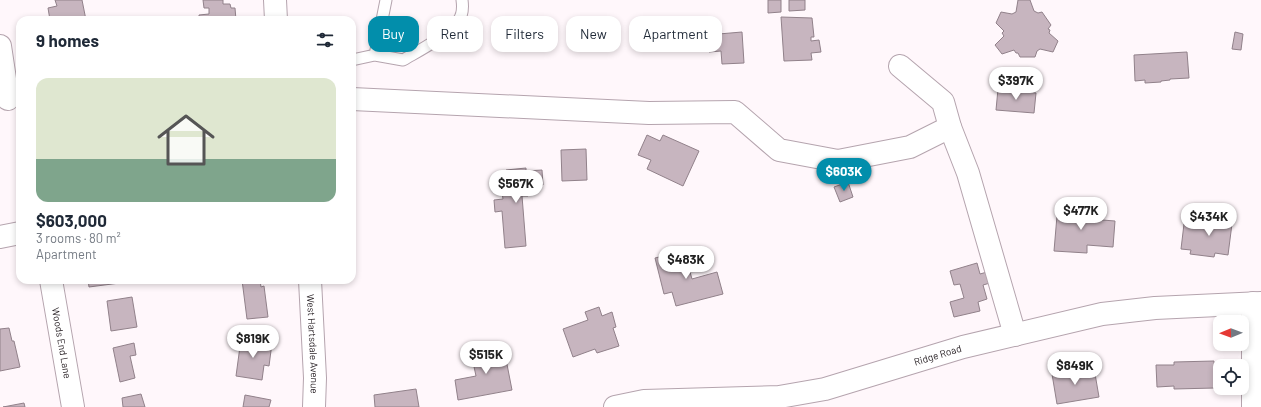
<!DOCTYPE html>
<html lang="en">
<head>
<meta charset="utf-8">
<style>
	:root { --surface:#fff; --page:#f6f6f7; --text:#1f2937; --muted:#747a83; --accent:#028eab }
	body { margin:0; font-family:Barlow,sans-serif; background:var(--page); color:var(--text); height:100vh; display:flex; flex-direction:column; font-size:15px; white-space:nowrap }
	* { box-sizing:border-box; margin:0 }
	p { font-size:13px; color:var(--muted) }
	.icon { flex:none; width:22px; height:22px; fill:none; stroke:currentColor; stroke-width:2; stroke-linecap:round; stroke-linejoin:round }
	.map { position:relative; flex:1; overflow:hidden }
	.side { position:absolute; left:16px; top:16px; width:340px; height:268px; display:flex; flex-direction:column; background:var(--surface); border-radius:12px; box-shadow:0 2px 6px #0003 }
	.side>* { flex:none }
	.guide { position:absolute; left:368px; top:16px; width:380px; height:36px; display:flex; gap:8px }
	.needle { width:26px; rotate:269deg }
	.buttons { position:absolute; left:1213px; top:315px; display:grid; gap:8px }
	.buttons a { display:grid; place-items:center; width:36px; height:36px; border-radius:8px; background:var(--surface); box-shadow:0 2px 6px #0003; font-size:20px }
	.price { position:absolute; translate:-50% -34px; padding:0 9px; border-radius:14px; background:#fff; color:#222; font-size:13px; line-height:26px; filter:drop-shadow(0 1px 2px #0008) }
	.price::after { content:''; position:absolute; left:50%; top:24px; width:12px; height:9px; margin-left:-6px; background:inherit; clip-path:polygon(0 0,100% 0,50% 100%) }
	.price.current { background:var(--accent); color:#fff }
	ul { padding:0; list-style:none }
	li { display:grid; align-content:center; gap:8px; height:212px; padding:0 20px }
	li span { display:grid; place-items:center; height:124px; border-radius:12px; color:#555 }
	li>.icon { margin-inline-start:auto }
	span .icon { width:72px; height:72px; fill:#fffc; stroke-width:1 }
	li b { font-size:17px }
	h2 { display:flex; justify-content:space-between; align-items:center; height:48px; padding:0 20px; font-size:17px }
	.tag { padding:0 14px; border-radius:12px; background:var(--surface); box-shadow:0 2px 6px #0003; font-size:14px; line-height:36px }
	.tag.current { background:var(--accent); color:#fff }
	.map>svg:first-child { display:block }
</style>
</head>
<body>
<div class="map">
<svg width="1261" height="407" viewBox="0 0 1261 407">
	<rect width="100%" height="100%" fill="#fff7fb"/>
	<path fill="#c7b5bf" stroke="#91818a" d="M55,0H82L86,20H50L48,8L57,6Z
		M203,0H223V4H230L231,8H235L236,20H199V15L209,14V8H204Z
		M768,0H781V12L768,13Z
		M789,0H805V10L789,11Z
		M1018,0H1030L1034,11L1038,13L1042,12L1051,25L1048,29L1050,30L1049,33L1058,41L1053,52L1040,49L1037,51L1035,57H1020L1018,53H1016L1014,50L1002,54L995,45L1004,36L1002,33L1004,31L996,23L1001,12L1012,14L1016,12Z
		M781,17L812,18L814,37H811V41L819,40L821,52L811,53L812,60L784,61Z
		M742,32L744,63L722,64L721,51L709,52L707,35Z
		M1235,32L1243,34L1241,50L1232,49Z
		M1187,52L1189,78L1170,79V80L1161,81V82L1145,83V80L1135,81L1134,55Z
		M998,89L1036,93L1034,113L996,110Z
		M647,135L660,141L663,135L699,151L683,186L647,169L651,160L638,155Z
		M586,149L587,180L562,181L561,150Z
		M526,168V171L542,170L543,185L527,186L528,196H522L526,246L505,248L502,211L495,212L494,200L503,199L502,192L507,191L506,170Z
		M848,182L853,197L840,202L834,187Z
		M1058,204L1077,206V218L1115,221L1113,247L1087,245V253L1054,251Z
		M1215,214L1233,216L1228,255L1215,253L1214,257L1190,254L1191,250L1181,249L1184,224L1214,227Z
		M684,251L692,279L717,272L723,294L676,306L672,292L664,294L655,258Z
		M977,263L980,274L987,272L990,283L983,285L987,299L978,302L980,311L954,317L950,302L964,298L960,284L954,285L950,271Z
		M88,280H135V281L89,287Z
		M242,280H260L261,287L264,286L268,317L247,319Z
		M132,297L137,327L111,331L107,301Z
		M599,307L602,316L612,312L616,327L613,328L619,346L597,353L595,349L573,357L563,329L588,320L585,312Z
		M9,328L12,341H14L20,367L0,371V329Z
		M241,339L272,343L269,366L264,365L262,380L236,376Z
		M134,343L136,355L130,356L135,378L120,382L113,348Z
		M503,344L512,390L458,400L455,380L476,376L473,362L480,360L478,348Z
		M1214,361L1215,388L1174,389V386L1157,387L1156,365H1174V362Z
		M1094,368L1099,397L1057,404L1052,374Z
		M416,389L419,407H375L374,395Z
		M141,394L145,407H123L122,398Z
		M245,395L271,400L269,407H243Z
		M24,403L25,407H3Z"/>
	<g fill="none" stroke-linecap="round" stroke-linejoin="round">
		<defs>
			<path id="service" d="M375,55L386,0
				M352,60L375,55L403,60C420,50 446,37 458,21C463,15 463,7 462,0"/>
			<g id="minor">
				<path d="M0,46L8,99"/>
				<path d="M900,66L943,102L950,127L968,173L1015,335"/>
				<path d="M352,99L649,113L735,112L779,150L838,161L910,147L950,127"/>
				<path d="M0,237L20,233"/>
				<path id="s1" d="M51,280L73,407"/>
				<path d="M1253,407V303"/>
			</g>
			<g id="tertiary">
				<path id="s2" d="M615,407L644,401L779,397L825,389L963,347L1102,314L1155,308L1261,303"/>
			</g>
			<g id="secondary">
				<path d="M275,0L276,20"/>
				<path id="s3" d="M310,280L315,378L314,407"/>
			</g>
		</defs>
		<use href="#service" stroke="#b5a4ae" stroke-width="13"/>
		<use href="#minor" stroke="#b5a4ae" stroke-width="24"/>
		<use href="#tertiary" stroke="#b5a4ae" stroke-width="24"/>
		<use href="#secondary" stroke="#b5a4ae" stroke-width="24"/>
		<use href="#service" stroke="#fff" stroke-width="11"/>
		<use href="#minor" stroke="#fff" stroke-width="22"/>
		<use href="#tertiary" stroke="#fff" stroke-width="22"/>
		<use href="#secondary" stroke="#fff" stroke-width="22"/>
	</g>
	<g text-anchor="middle" stroke-width="3.5" stroke-linejoin="round" paint-order="stroke">
		<g font-size="10" fill="#2e272b" stroke="#fff">
			<text dy="4" stroke="none"><textPath href="#s3" startOffset="64">West Hartsdale Avenue</textPath></text>
			<text dy="4" stroke="none"><textPath href="#s1" startOffset="64">Woods End Lane</textPath></text>
			<text dy="4" stroke="none"><textPath href="#s2" startOffset="329">Ridge Road</textPath></text>
		</g>
	</g>
</svg>
<div class="buttons">
<a><svg class="needle" viewBox="-14 -14 28 28"><path d="M0-13l5 13h-10z" fill="#e53935"/><path d="M0 13l5-13h-10z" fill="#747a83"/></svg></a>
<a><svg class="icon" aria-label="locate" viewBox="0 0 24 24"><circle cx="12" cy="12" r="6"/><path d="M12 2v4M12 18v4M2 12h4M18 12h4"/></svg></a>
</div>
<b class="price" style="left:1016px;top:101px">$397K</b>
<b class="price current" style="left:844px;top:192px">$603K</b>
<b class="price" style="left:516px;top:204px">$567K</b>
<b class="price" style="left:1081px;top:231px">$477K</b>
<b class="price" style="left:1209px;top:237px">$434K</b>
<b class="price" style="left:686px;top:280px">$483K</b>
<b class="price" style="left:253px;top:359px">$819K</b>
<b class="price" style="left:486px;top:375px">$515K</b>
<b class="price" style="left:1075px;top:386px">$849K</b>
<div class="guide">
<a class="tag current">Buy</a>
<a class="tag">Rent</a>
<a class="tag">Filters</a>
<a class="tag">New</a>
<a class="tag">Apartment</a>
</div>
<section class="side">
<h2>9 homes<svg class="icon" aria-label="filters" viewBox="0 0 24 24"><path d="M4 7h16M4 17h16"/><circle cx="9" cy="7" r="2"/><circle cx="15" cy="17" r="2"/></svg></h2>
<ul>
<li><span style="background:linear-gradient(#dfe7d0 65%,#7fa58c 0)"><svg class="icon" aria-label="home" viewBox="0 0 24 24"><path d="M3 11l9-7 9 7M6 9v11h12V9"/></svg></span><div><b>$603,000</b><p>3 rooms · 80 m²</p><p>Apartment</p></div></li>
</ul>
</section>
</div>
</body>
</html>
